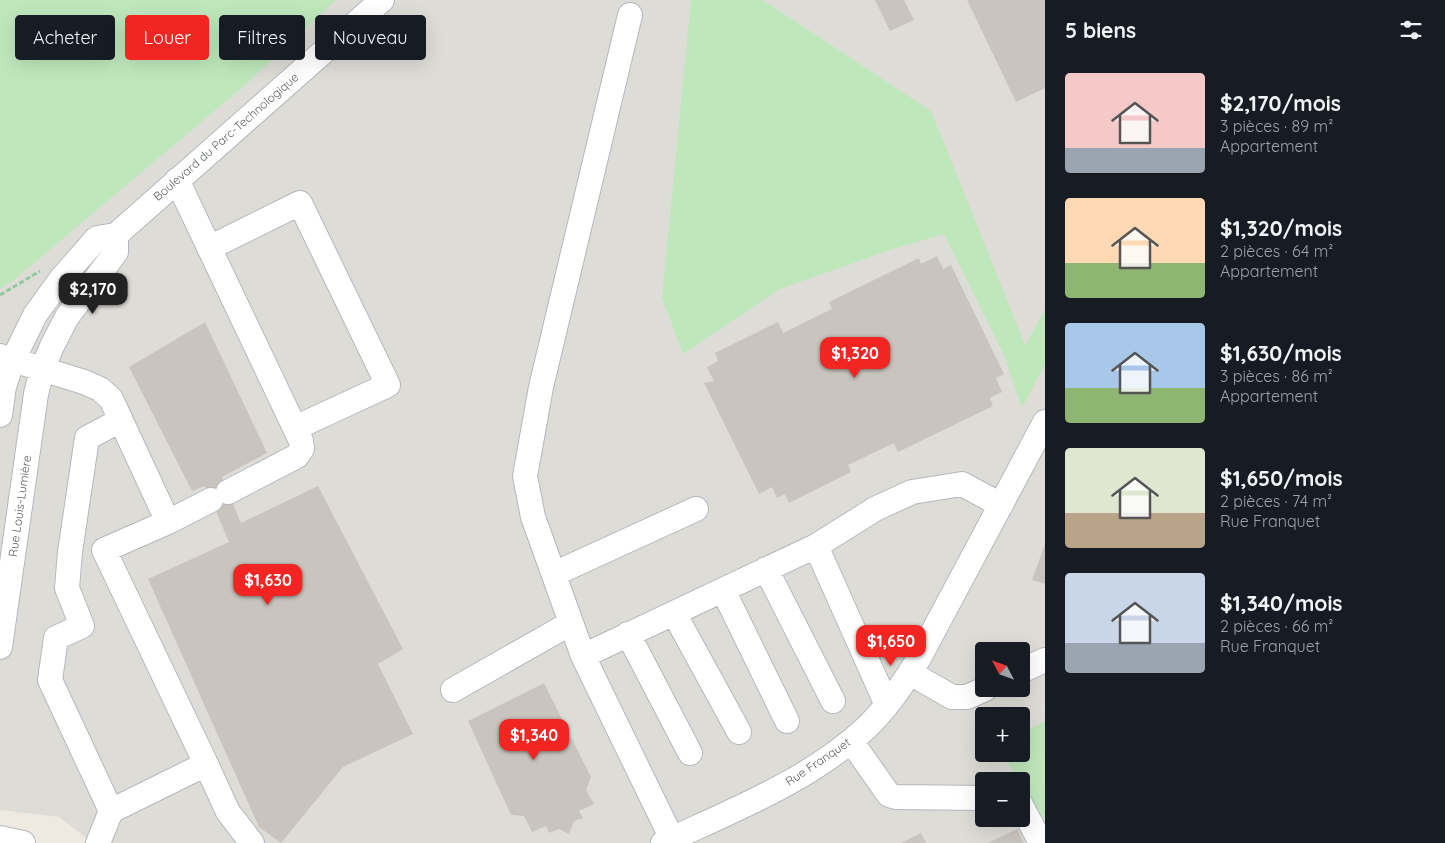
<!DOCTYPE html>
<html lang="fr">
<head>
<meta charset="utf-8">
<style>
	:root { --surface:#171b24; --page:#20242c; --text:#f1f3f6; --muted:#9ea1a6; --accent:#f22523 }
	body { margin:0; font-family:Quicksand,sans-serif; background:var(--page); color:var(--text); height:100vh; display:flex; flex-direction:column; font-size:19px; white-space:nowrap }
	* { box-sizing:border-box; margin:0 }
	p { font-size:16px; color:var(--muted) }
	.icon { flex:none; width:28px; height:28px; fill:none; stroke:currentColor; stroke-width:2; stroke-linecap:round; stroke-linejoin:round }
	.map { position:relative; flex:1; overflow:hidden }
	.panel { display:flex; flex-direction:column; background:var(--surface); width:400px }
	.panel>* { flex:none }
	.top-card { position:absolute; left:15px; top:15px; width:475px; height:45px; display:flex; gap:10px }
	.needle { width:32px; rotate:311deg }
	.buttons { position:absolute; left:975px; top:642px; display:grid; gap:10px }
	.buttons a { display:grid; place-items:center; width:55px; height:55px; border-radius:5px; background:var(--surface); box-shadow:0 5px 20px #0002; font-size:25px }
	.price { position:absolute; translate:-50% -42px; padding:0 11px; border-radius:10px; background:var(--accent); color:#fff; font-size:16px; line-height:32px; filter:drop-shadow(0 1px 2px #0008) }
	.price::after { content:''; position:absolute; left:50%; top:30px; width:15px; height:11px; margin-left:-8px; background:inherit; clip-path:polygon(0 0,100% 0,50% 100%) }
	.price.selected { background:#222; color:#fff }
	ul { padding:0; list-style:none }
	li { display:flex; align-items:center; gap:15px; height:125px; padding:0 20px }
	li span { display:grid; place-items:center; flex:none; width:140px; height:100px; border-radius:5px; color:#555 }
	li>.icon { margin-inline-start:auto }
	span .icon { width:60px; height:60px; fill:#fffc; stroke-width:1 }
	li b { font-size:21px }
	h2 { display:flex; justify-content:space-between; align-items:center; height:60px; padding:0 20px; font-size:21px }
	.tag { padding:0 18px; border-radius:5px; background:var(--surface); box-shadow:0 5px 20px #0002; font-size:18px; line-height:45px }
	.tag.selected { background:var(--accent); color:#fff }
	main { display:flex; flex:1; min-height:0 }
	.map>svg:first-child { display:block }
</style>
</head>
<body>
<main>
<div class="map">
<svg width="1045" height="843" viewBox="0 0 1045 843">
	<rect width="100%" height="100%" fill="#eeeae1"/>
	<path fill="#dedcd6" fill-rule="evenodd" d="M0,0H1045V843H93L59,817L0,810ZM984,651H1021V689H984ZM984,716H1021V754H984ZM984,781H1021V819H984Z"/>
	<path fill="#bfe7bc" d="M0,0H336L245,85L14,280L0,289Z
		M691,0H763L931,111L1025,345L1045,310V364L1022,408L1004,355L944,234L890,250L780,289L683,354L662,298Z
		M1045,721V819L1002,754H1021V734Z"/>
	<path fill="#c9c5be" d="M875,0H904L914,20L890,31Z
		M967,0H1045V88L1016,102Z
		M937,256L943,269L951,265L1004,374L996,378L1002,392L990,398L993,406L898,452L894,443L848,465L851,472L789,503L785,494L777,498L772,487L759,494L704,383L714,381L707,367L718,361L715,353L778,322L783,333L832,309L829,302L919,258L921,264Z
		M205,322L267,453L222,477L241,523L318,486L403,649L378,664L413,734L343,767L281,843L259,827L148,579L229,542L205,486L192,491L129,367Z
		M1045,544V584L1032,580Z
		M544,683L591,777L586,790L594,804L579,811L583,818L574,821L569,834L559,829L549,833L546,826L532,832L524,816L511,815L468,721Z
		M1017,829L1024,843H988Z
		M921,833L926,843H901Z"/>
	<g fill="none" stroke-linecap="round" stroke-linejoin="round">
		<defs>
			<path id="minor" d="M177,180L301,441L302,449L297,456L228,492
				M209,248L300,203L388,385L295,428
				M0,356L84,382L100,389L111,399L168,522L104,550L206,764
				M0,415L4,386L13,360L35,315L61,279L97,238L116,235L382,0
				M168,522L211,500
				M766,569L833,701
				M554,574L696,509
				M723,590L787,721
				M674,613L739,732
				M628,634L690,753
				M0,647L36,394L42,370L52,346L67,317L116,252V235
				M583,656L533,517L525,476L541,387L630,15
				M1021,671L1045,660
				M910,673L952,697H967L985,689
				M453,690L571,623
				M887,705L816,546L875,509L912,492L962,484L1001,505
				M851,741L889,795L896,797L984,798
				M1021,805L1041,843
				M111,811L50,680L56,638L82,626L67,588L70,552L87,438L121,420
				M0,838L23,843
				M672,839L583,656L816,546
				M98,843L111,811L206,764L228,812L252,843
				M663,843C733,810 809,781 866,728C887,708 904,683 919,658L1045,422"/>
		</defs>
		<use href="#minor" stroke="#b4b8bd" stroke-width="26"/>
		<path stroke="#95c8a0" stroke-width="3" stroke-dasharray="5 2.5" stroke-linecap="butt" d="M0,295L40,271"/>
		<use href="#minor" stroke="#fff" stroke-width="24"/>
	</g>
	<g text-anchor="middle" stroke-width="4" stroke-linejoin="round" paint-order="stroke">
		<g font-size="12" fill="#5a5f63" stroke="#fff">
			<text transform="translate(226 137) rotate(-41)" y="4">Boulevard du Parc-Technologique</text>
			<text transform="translate(20 506) rotate(-82)" y="4">Rue Louis-Lumière</text>
			<text transform="translate(818 762) rotate(-34)" y="4">Rue Franquet</text>
		</g>
	</g>
</svg>
<div class="buttons">
<a><svg class="needle" viewBox="-14 -14 28 28"><path d="M0-13l5 13h-10z" fill="#e53935"/><path d="M0 13l5-13h-10z" fill="#9ea1a6"/></svg></a>
<a>+</a>
<a>−</a>
</div>
<b class="price selected" style="left:93px;top:315px">$2,170</b>
<b class="price" style="left:855px;top:379px">$1,320</b>
<b class="price" style="left:268px;top:606px">$1,630</b>
<b class="price" style="left:891px;top:667px">$1,650</b>
<b class="price" style="left:534px;top:761px">$1,340</b>
<div class="top-card">
<a class="tag">Acheter</a>
<a class="tag selected">Louer</a>
<a class="tag">Filtres</a>
<a class="tag">Nouveau</a>
</div>
</div>
<section class="panel">
<h2>5 biens<svg class="icon" aria-label="filters" viewBox="0 0 24 24"><path d="M4 7h16M4 17h16"/><circle cx="9" cy="7" r="2"/><circle cx="15" cy="17" r="2"/></svg></h2>
<ul>
<li><span style="background:linear-gradient(#f6c9c9 75%,#9aa5b1 0)"><svg class="icon" aria-label="home" viewBox="0 0 24 24"><path d="M3 11l9-7 9 7M6 9v11h12V9"/></svg></span><div><b>$2,170/mois</b><p>3 pièces · 89 m²</p><p>Appartement</p></div></li>
<li><span style="background:linear-gradient(#ffd9b3 65%,#8fb573 0)"><svg class="icon" aria-label="home" viewBox="0 0 24 24"><path d="M3 11l9-7 9 7M6 9v11h12V9"/></svg></span><div><b>$1,320/mois</b><p>2 pièces · 64 m²</p><p>Appartement</p></div></li>
<li><span style="background:linear-gradient(#a9c7e8 65%,#8fb573 0)"><svg class="icon" aria-label="home" viewBox="0 0 24 24"><path d="M3 11l9-7 9 7M6 9v11h12V9"/></svg></span><div><b>$1,630/mois</b><p>3 pièces · 86 m²</p><p>Appartement</p></div></li>
<li><span style="background:linear-gradient(#dfe7d0 65%,#b9a48a 0)"><svg class="icon" aria-label="home" viewBox="0 0 24 24"><path d="M3 11l9-7 9 7M6 9v11h12V9"/></svg></span><div><b>$1,650/mois</b><p>2 pièces · 74 m²</p><p>Rue Franquet</p></div></li>
<li><span style="background:linear-gradient(#c9d6e8 70%,#9aa5b1 0)"><svg class="icon" aria-label="home" viewBox="0 0 24 24"><path d="M3 11l9-7 9 7M6 9v11h12V9"/></svg></span><div><b>$1,340/mois</b><p>2 pièces · 66 m²</p><p>Rue Franquet</p></div></li>
</ul>
</section>
</main>
</body>
</html>
